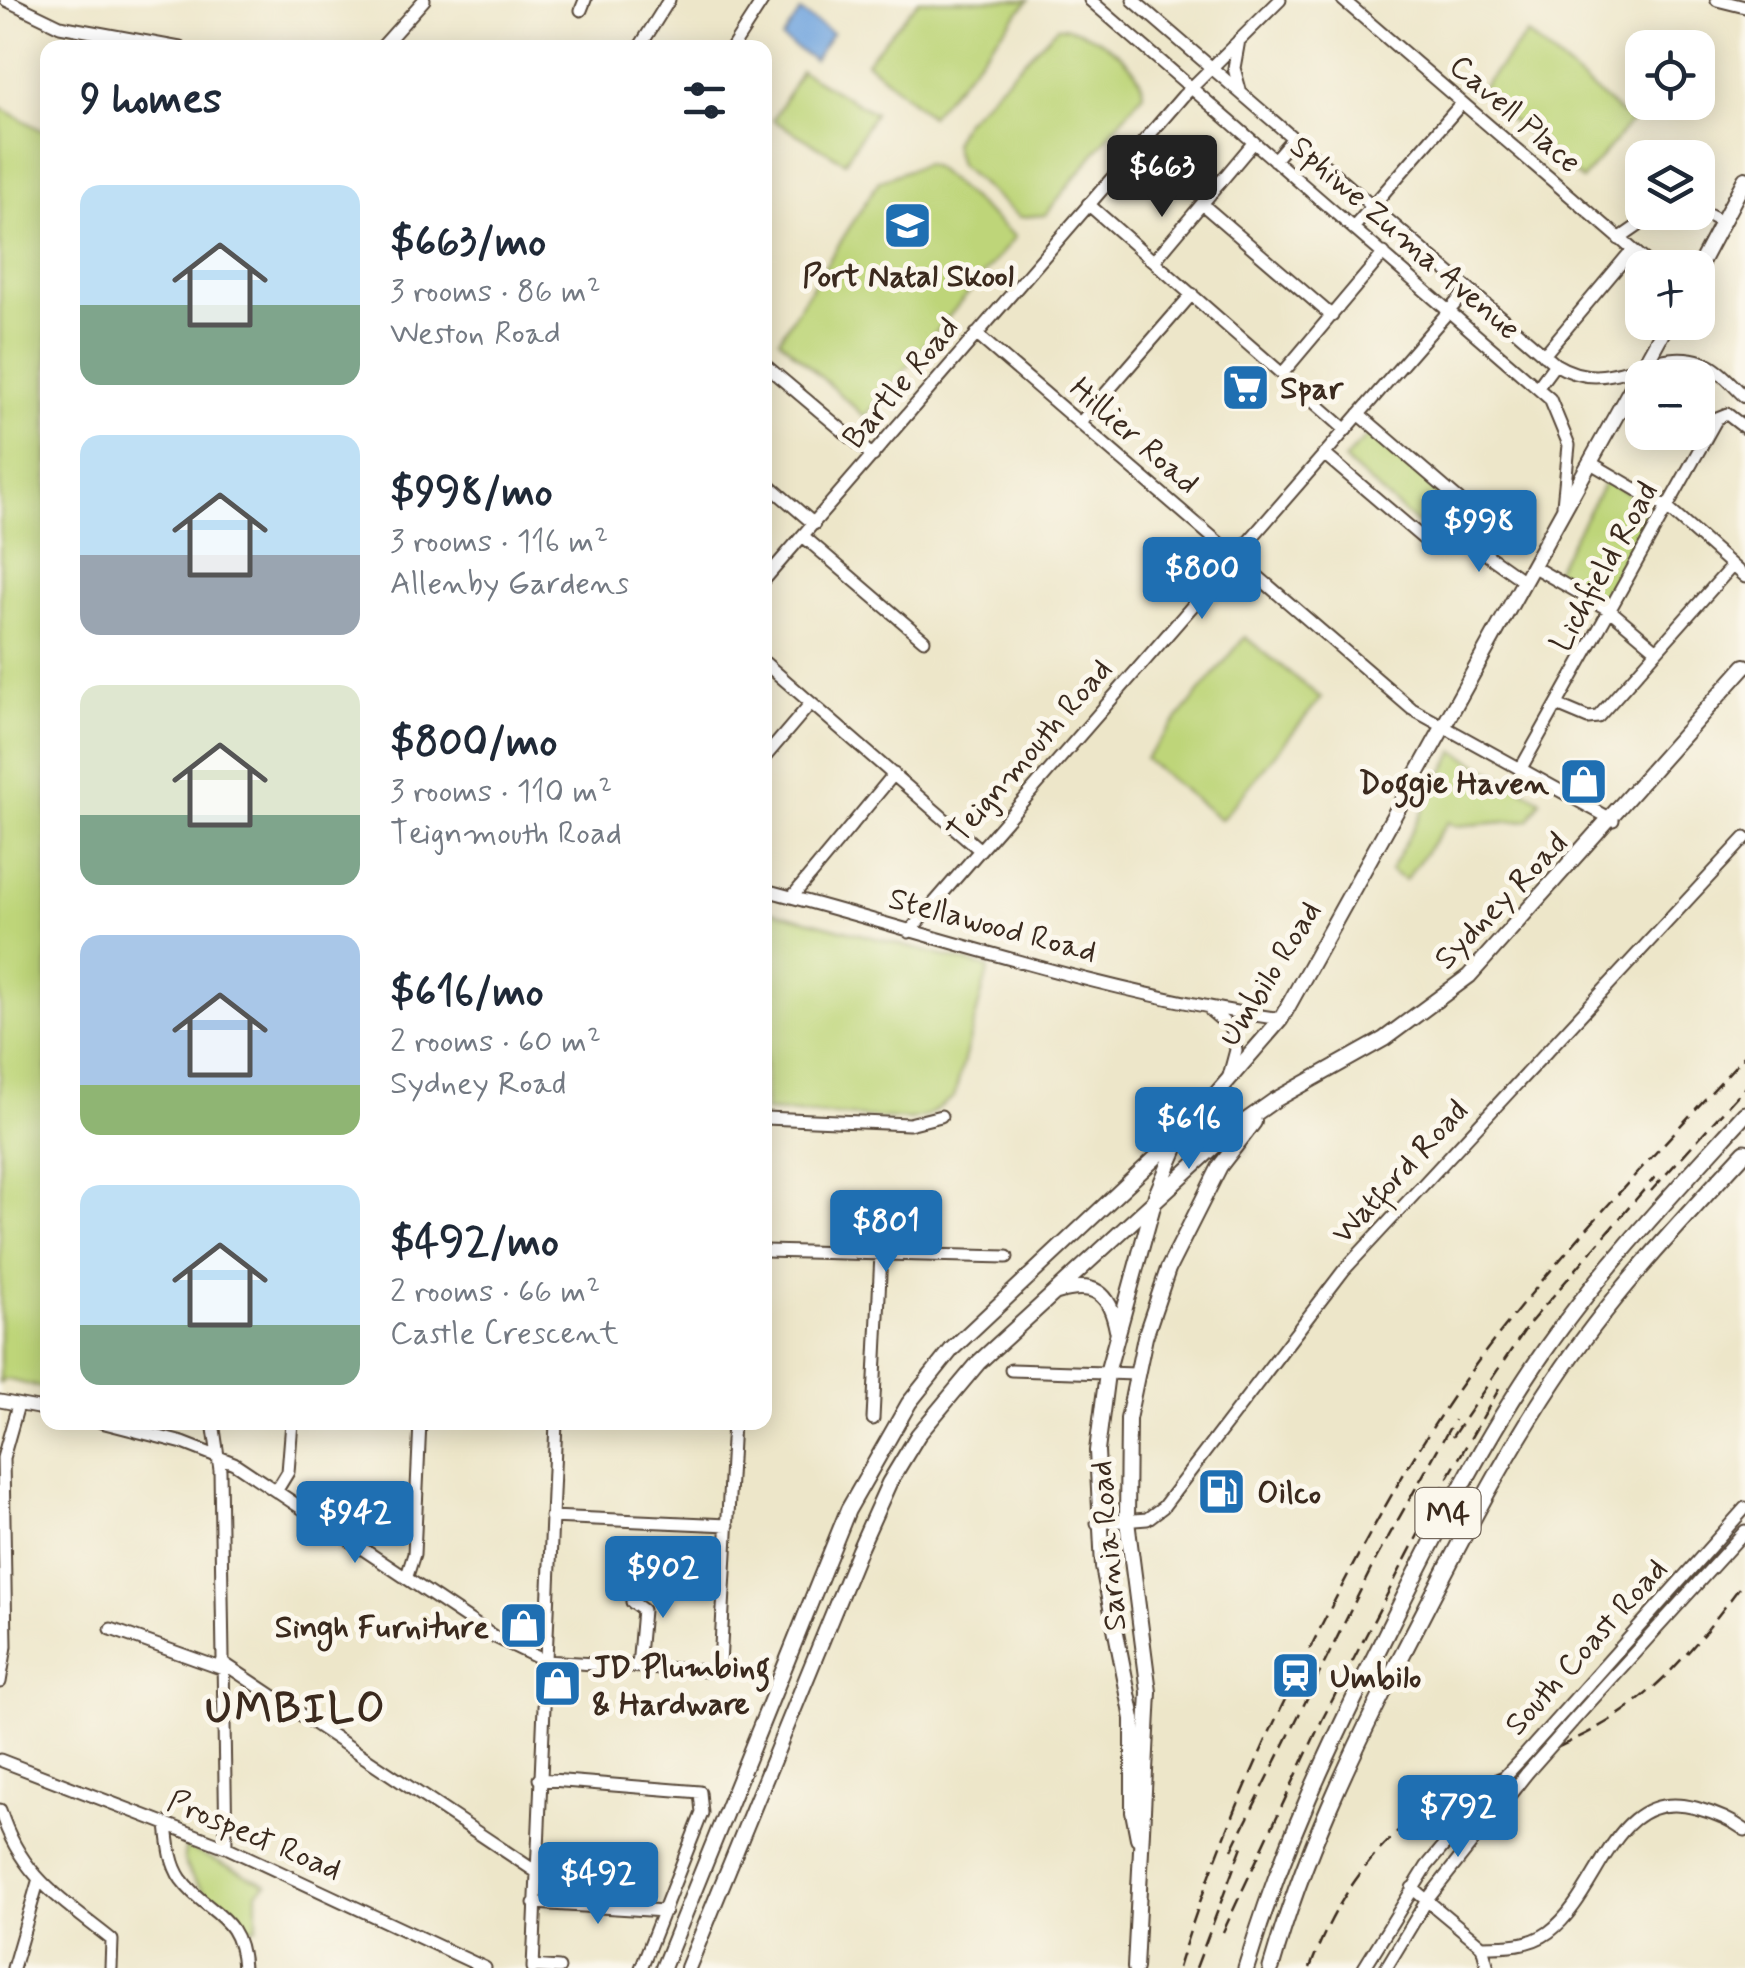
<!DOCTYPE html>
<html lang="en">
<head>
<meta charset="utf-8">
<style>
	:root { --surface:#fff; --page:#f2f2f3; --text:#1f2937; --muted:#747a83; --accent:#1f6fb2 }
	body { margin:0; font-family:Mynerve,sans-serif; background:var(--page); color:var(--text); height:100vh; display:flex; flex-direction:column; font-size:38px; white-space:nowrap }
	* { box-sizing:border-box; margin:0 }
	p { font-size:32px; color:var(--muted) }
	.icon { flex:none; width:55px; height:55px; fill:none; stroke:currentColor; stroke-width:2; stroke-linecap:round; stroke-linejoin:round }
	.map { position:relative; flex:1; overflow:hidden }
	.sheet { position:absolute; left:40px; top:40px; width:732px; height:1390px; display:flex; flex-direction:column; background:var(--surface); border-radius:20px; box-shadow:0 5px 25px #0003 }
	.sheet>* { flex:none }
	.fabs { position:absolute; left:1625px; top:30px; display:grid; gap:20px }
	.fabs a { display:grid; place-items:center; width:90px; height:90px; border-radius:20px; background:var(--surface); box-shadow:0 5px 25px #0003; font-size:50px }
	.price { position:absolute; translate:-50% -85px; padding:0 22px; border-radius:10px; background:var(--accent); color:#fff; font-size:32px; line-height:65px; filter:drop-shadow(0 2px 5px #0008) }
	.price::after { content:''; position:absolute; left:50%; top:60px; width:30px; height:22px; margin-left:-15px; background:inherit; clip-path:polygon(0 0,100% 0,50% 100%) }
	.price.selected { background:#222; color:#fff }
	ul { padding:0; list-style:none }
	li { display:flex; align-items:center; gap:30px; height:250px; padding:0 40px }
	li span { display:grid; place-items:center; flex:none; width:280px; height:200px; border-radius:20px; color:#555 }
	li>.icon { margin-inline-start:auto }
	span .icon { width:120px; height:120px; fill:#fffc; stroke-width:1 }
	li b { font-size:42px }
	h2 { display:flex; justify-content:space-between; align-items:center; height:120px; padding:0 40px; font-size:42px }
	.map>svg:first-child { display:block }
</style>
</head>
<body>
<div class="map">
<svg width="1745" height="1968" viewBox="0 0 1745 1968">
	<rect width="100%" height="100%" fill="#fbf7ec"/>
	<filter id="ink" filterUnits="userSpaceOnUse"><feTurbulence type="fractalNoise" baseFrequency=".01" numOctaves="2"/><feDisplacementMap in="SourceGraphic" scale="20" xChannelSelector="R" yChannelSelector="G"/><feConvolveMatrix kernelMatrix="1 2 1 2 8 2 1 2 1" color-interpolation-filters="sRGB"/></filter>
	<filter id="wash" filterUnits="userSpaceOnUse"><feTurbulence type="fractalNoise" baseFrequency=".0048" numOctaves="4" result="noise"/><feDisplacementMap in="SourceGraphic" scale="40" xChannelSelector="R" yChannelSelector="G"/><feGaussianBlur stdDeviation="2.25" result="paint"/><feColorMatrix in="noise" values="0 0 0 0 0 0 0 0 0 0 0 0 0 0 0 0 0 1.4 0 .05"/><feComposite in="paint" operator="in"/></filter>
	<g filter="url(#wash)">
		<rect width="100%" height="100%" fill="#ede6c9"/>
		<path fill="#bed579" stroke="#7c804c" stroke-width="2.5" d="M919,0H1029L930,116L866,62Z
			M1057,27C1087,26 1142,61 1143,93L1045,215L1019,217L959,165L953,143L963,123Z
			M1527,34L1631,122L1582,180L1478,92Z
			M801,71L874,113L845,162L773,120Z
			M0,107L48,134L47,1389L5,1379L0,1383Z
			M924,164L934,167L1015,237L865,417L779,339L879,181Z
			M1371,432L1455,503L1457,513L1443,538L1434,539L1344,460Z
			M1606,480L1656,510L1607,605L1553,574Z
			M1245,637L1321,698L1221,820L1145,759Z
			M1455,751L1541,800L1529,820L1455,826L1448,822L1405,880L1390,871Z
			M765,909L989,968L954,1097L927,1116L911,1120L765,1111Z
			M186,1847L267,1884L257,1892V1927L244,1930C229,1906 173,1877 186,1847Z"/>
		<path fill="#72a5de" stroke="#56687e" stroke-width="2.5" d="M800,12L832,33L814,60L782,39Z"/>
	</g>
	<g filter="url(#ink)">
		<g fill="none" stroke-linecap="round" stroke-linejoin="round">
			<defs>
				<path id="minor" d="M6,0L60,26L180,48
					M1090,0L1550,399L1569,445L1563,505
					M1133,0L1555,364C1612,399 1651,344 1702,362C1719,368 1732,385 1745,397
					M1343,0L1654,268
					M1717,0L1745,7
					M581,10L585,0
					M1239,40L1234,68L1240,90
					M381,48L424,0
					M639,48L669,0
					M732,48L763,0
					M1274,160L1293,138
					M1088,204L1346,430
					M1202,204L1332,316
					M1698,210L1722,222
					M1354,227L1462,103
					M1619,239L1658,212
					M1154,261L1254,142
					M976,334L1412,709L1613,820
					M1544,355L1632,250
					M765,365L873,456
					M1282,374L1384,253
					M1538,387L1555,364
					M1080,423L1192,294
					M1324,454L1426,541L1437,545L1459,535V500L1359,414
					M1591,463L1666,507L1745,577
					M765,482L814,524
					M1459,535L1524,581
					M803,536L924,640
					M1532,566L1611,611L1657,650
					M765,579L1183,96L1280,0
					M765,663L980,850
					M1557,705L1588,718L1598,717L1732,566
					M765,757L811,703
					M1520,770L1717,418L1727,414L1745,428
					M765,890C936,935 1105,994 1281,1019
					M792,897L894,774
					M909,932L1468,289
					M1211,1011L1232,1029L1236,1050L1229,1076
					M765,1118L909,1124L941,1116
					M765,1251L1007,1257
					M1011,1370L1136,1374
					M0,1401L48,1410
					M873,1419L881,1254
					M101,1422L183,1443L234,1463L493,1636L545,1661L709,1671L720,1665L733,1422
					M213,1422L220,1470L226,1847
					M277,1490L288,1472L292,1422
					M551,1517L728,1525
					M1097,1523L1147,1519L1163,1507L1344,1270L1745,838
					M407,1576L414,1554L420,1422
					M632,1602L643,1610L638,1667
					M111,1629L223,1669
					M222,1662L535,1871
					M0,1682L6,1646L3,1458L18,1405
					M1572,1722L1745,1531
					M1524,1756L1745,1508
					M0,1760L226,1847L485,1968
					M539,1779L700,1792L702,1813L641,1968
					M0,1810C21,1877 61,1899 112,1940L111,1968
					M167,1824C169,1843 170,1863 181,1879C208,1916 240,1912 243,1968
					M1412,1888L1482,1946L1488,1968
					M534,1903L665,1911
					M1482,1946C1505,1946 1530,1946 1549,1932C1602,1893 1612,1785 1696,1808C1714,1813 1730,1819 1745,1830
					M533,1966L559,1968
					M13,1968L38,1882
					M533,1968L556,1422
					M1364,1968L1427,1866L1475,1808
					M1386,1968L1427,1900L1527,1773"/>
				<path id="major" d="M1698,268L1745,179
					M1057,1292C1094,1281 1110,1292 1117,1330
					M1138,1838L1133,1812V1719L1103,1567L1097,1451L1107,1373L1156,1195L1179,1141
					M663,1968L848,1510L909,1403L952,1349L1184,1131L1281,1019L1668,322
					M688,1968L859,1550L889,1483L918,1435L979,1362L1231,1131L1275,1100L1384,1039L1469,976L1745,666
					M1135,1968L1149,1692L1127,1521L1128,1419L1145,1337L1168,1269L1220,1166L1254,1122"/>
				<path id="highway" d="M1246,1968C1283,1845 1329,1748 1386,1634C1434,1537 1483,1439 1545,1350C1604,1266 1676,1190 1745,1114
					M1271,1968C1303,1856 1350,1756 1403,1653C1451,1560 1497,1467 1555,1380C1610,1297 1678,1225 1745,1152"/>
			</defs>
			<use href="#minor" stroke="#564638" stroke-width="15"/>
			<use href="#major" stroke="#564638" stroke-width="18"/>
			<use href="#highway" stroke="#564638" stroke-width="19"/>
			<use href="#minor" stroke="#fff" stroke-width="11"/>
			<use href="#major" stroke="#fff" stroke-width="14"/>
			<use href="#highway" stroke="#fff" stroke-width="15"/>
			<path stroke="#3b2a1e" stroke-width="2.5" stroke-dasharray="15 8" stroke-linecap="butt" d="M1651,1191L1745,1087
				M1452,1437L1529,1324L1655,1177
				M1232,1850L1376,1559L1454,1420
				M1223,1932L1322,1720L1447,1479L1499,1389
				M1178,1968C1219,1836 1275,1714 1339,1592C1380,1513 1423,1436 1476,1364C1557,1255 1654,1156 1745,1055
				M1196,1968L1244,1841
				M1310,1968C1340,1887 1390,1821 1470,1785C1518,1763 1570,1746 1615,1717C1669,1682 1707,1631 1745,1580"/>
			<defs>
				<path id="minor-bridge" d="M1527,1773L1572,1722
					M1475,1808L1524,1756"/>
			</defs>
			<use href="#minor-bridge" stroke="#564638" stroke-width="15" stroke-linecap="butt"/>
			<use href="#minor-bridge" stroke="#fff" stroke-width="11"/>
		</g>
	</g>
	<defs>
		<symbol id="school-square" viewBox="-11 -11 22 22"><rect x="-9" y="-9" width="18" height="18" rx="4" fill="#1f6fb2" stroke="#fbf7ec"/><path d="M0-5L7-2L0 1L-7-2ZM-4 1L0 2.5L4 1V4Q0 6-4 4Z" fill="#fff"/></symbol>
		<symbol id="supermarket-square" viewBox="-11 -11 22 22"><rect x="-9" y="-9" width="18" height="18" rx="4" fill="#1f6fb2" stroke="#fbf7ec"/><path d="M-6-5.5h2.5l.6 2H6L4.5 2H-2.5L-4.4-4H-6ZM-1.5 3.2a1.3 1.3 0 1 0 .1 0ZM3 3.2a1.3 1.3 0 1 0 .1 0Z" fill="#fff"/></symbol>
		<symbol id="shop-square" viewBox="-11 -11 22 22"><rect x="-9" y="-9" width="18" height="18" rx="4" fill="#1f6fb2" stroke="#fbf7ec"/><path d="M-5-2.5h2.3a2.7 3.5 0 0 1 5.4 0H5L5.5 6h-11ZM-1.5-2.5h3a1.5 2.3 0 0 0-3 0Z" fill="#fff"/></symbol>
		<symbol id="fuel-square" viewBox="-11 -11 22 22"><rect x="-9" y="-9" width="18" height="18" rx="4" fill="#1f6fb2" stroke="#fbf7ec"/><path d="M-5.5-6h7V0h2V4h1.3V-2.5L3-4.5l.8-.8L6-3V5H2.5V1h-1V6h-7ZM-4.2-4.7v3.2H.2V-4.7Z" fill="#fff"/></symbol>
		<symbol id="station-square" viewBox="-11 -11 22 22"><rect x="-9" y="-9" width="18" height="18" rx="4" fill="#1f6fb2" stroke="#fbf7ec"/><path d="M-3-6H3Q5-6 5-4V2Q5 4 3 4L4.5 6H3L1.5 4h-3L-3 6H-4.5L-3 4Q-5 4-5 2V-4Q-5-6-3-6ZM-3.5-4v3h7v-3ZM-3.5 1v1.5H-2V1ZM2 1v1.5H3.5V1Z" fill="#fff"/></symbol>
	</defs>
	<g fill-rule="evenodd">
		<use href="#school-square" x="880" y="198" width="55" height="55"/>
		<use href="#supermarket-square" x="1218" y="360" width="55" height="55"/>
		<use href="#shop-square" x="1556" y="754" width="55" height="55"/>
		<use href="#fuel-square" x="1194" y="1464" width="55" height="55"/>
		<use href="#shop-square" x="496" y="1598" width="55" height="55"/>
		<use href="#station-square" x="1268" y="1648" width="55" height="55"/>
		<use href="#shop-square" x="530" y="1656" width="55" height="55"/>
	</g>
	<g text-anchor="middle" stroke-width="10" stroke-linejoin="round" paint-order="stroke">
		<rect fill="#fbf7ec" stroke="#75685c" stroke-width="2.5" x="1415.5" y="1488" width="65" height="50" rx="8"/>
		<g font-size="30" font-weight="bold" fill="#3b2a1e">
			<text x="1448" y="1523">M4</text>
		</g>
		<g font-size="32" fill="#3b2a1e" stroke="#fbf7ec">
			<text transform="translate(1516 113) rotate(41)" y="11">Cavell Place</text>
			<text transform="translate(1406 237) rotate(41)" y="11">Sphiwe Zuma Avenue</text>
			<text transform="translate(900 382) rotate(-50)" y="11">Bartle Road</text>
			<text transform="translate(1135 435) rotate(41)" y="11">Hillier Road</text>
			<text transform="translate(1603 566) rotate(-61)" y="11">Lichfield Road</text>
			<text transform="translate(1029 750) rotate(-49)" y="11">Teignmouth Road</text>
			<text transform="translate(1500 900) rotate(-46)" y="11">Sydney Road</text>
			<text transform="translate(993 924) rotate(15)" y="11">Stellawood Road</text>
			<text transform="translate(1269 973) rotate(-58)" y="11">Umbilo Road</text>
			<text transform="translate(1399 1171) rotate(-47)" y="11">Watford Road</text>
			<text transform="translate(1107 1546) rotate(-95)" y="11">Sarnia Road</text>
			<text transform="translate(1585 1646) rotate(-48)" y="11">South Coast Road</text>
			<text transform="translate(255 1834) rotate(23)" y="11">Prospect Road</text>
		</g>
		<g font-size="32" font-weight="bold" fill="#3b2a1e" stroke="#fbf7ec" text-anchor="start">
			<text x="908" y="286" text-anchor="middle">Port Natal Skool</text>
			<text x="1280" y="398">Spar</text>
			<text x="1549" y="793" text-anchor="end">Doggie Haven</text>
			<text x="1257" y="1503">Oilco</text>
			<text x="489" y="1637" text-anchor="end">Singh Furniture</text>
			<text x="592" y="1677">JD Plumbing<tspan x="592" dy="37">&amp; Hardware</tspan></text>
			<text x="1330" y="1687">Umbilo</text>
		</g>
		<g font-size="42" font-weight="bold" letter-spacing="2.5" fill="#3b2a1e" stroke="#fbf7ec">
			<text x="296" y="1722">UMBILO</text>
		</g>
	</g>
</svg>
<div class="fabs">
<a><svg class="icon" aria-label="locate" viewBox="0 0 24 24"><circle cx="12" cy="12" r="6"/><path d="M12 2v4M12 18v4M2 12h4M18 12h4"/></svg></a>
<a><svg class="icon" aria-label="layers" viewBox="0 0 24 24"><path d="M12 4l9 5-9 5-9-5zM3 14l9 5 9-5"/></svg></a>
<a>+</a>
<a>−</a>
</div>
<b class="price selected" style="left:1162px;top:220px">$663</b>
<b class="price" style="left:1479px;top:575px">$998</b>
<b class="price" style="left:1202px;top:622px">$800</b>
<b class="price" style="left:1189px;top:1172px">$616</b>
<b class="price" style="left:886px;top:1275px">$801</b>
<b class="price" style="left:355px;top:1566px">$942</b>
<b class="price" style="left:663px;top:1621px">$902</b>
<b class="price" style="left:1458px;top:1860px">$792</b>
<b class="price" style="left:598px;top:1927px">$492</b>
<section class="sheet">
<h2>9 homes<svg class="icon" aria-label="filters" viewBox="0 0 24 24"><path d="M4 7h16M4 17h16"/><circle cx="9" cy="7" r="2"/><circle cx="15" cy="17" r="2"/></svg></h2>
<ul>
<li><span style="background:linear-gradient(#bfe0f5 60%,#7fa58c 0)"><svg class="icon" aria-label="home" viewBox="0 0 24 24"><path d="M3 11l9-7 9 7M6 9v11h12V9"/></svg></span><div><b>$663/mo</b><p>3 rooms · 86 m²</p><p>Weston Road</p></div></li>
<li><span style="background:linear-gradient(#bfe0f5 60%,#9aa5b1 0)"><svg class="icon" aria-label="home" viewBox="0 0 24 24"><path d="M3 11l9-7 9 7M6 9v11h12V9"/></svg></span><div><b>$998/mo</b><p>3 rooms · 116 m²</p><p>Allenby Gardens</p></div></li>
<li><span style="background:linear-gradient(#dfe7d0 65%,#7fa58c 0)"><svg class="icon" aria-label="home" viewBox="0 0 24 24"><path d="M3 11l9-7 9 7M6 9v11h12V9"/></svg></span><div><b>$800/mo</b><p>3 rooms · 110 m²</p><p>Teignmouth Road</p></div></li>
<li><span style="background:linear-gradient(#a9c7e8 75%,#8fb573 0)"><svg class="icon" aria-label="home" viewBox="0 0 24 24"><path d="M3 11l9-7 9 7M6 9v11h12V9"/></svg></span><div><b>$616/mo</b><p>2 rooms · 60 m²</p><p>Sydney Road</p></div></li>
<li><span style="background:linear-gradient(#bfe0f5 70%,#7fa58c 0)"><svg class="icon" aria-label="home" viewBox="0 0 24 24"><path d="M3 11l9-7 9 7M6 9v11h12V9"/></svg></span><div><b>$492/mo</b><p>2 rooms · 66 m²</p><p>Castle Crescent</p></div></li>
</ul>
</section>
</div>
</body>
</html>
